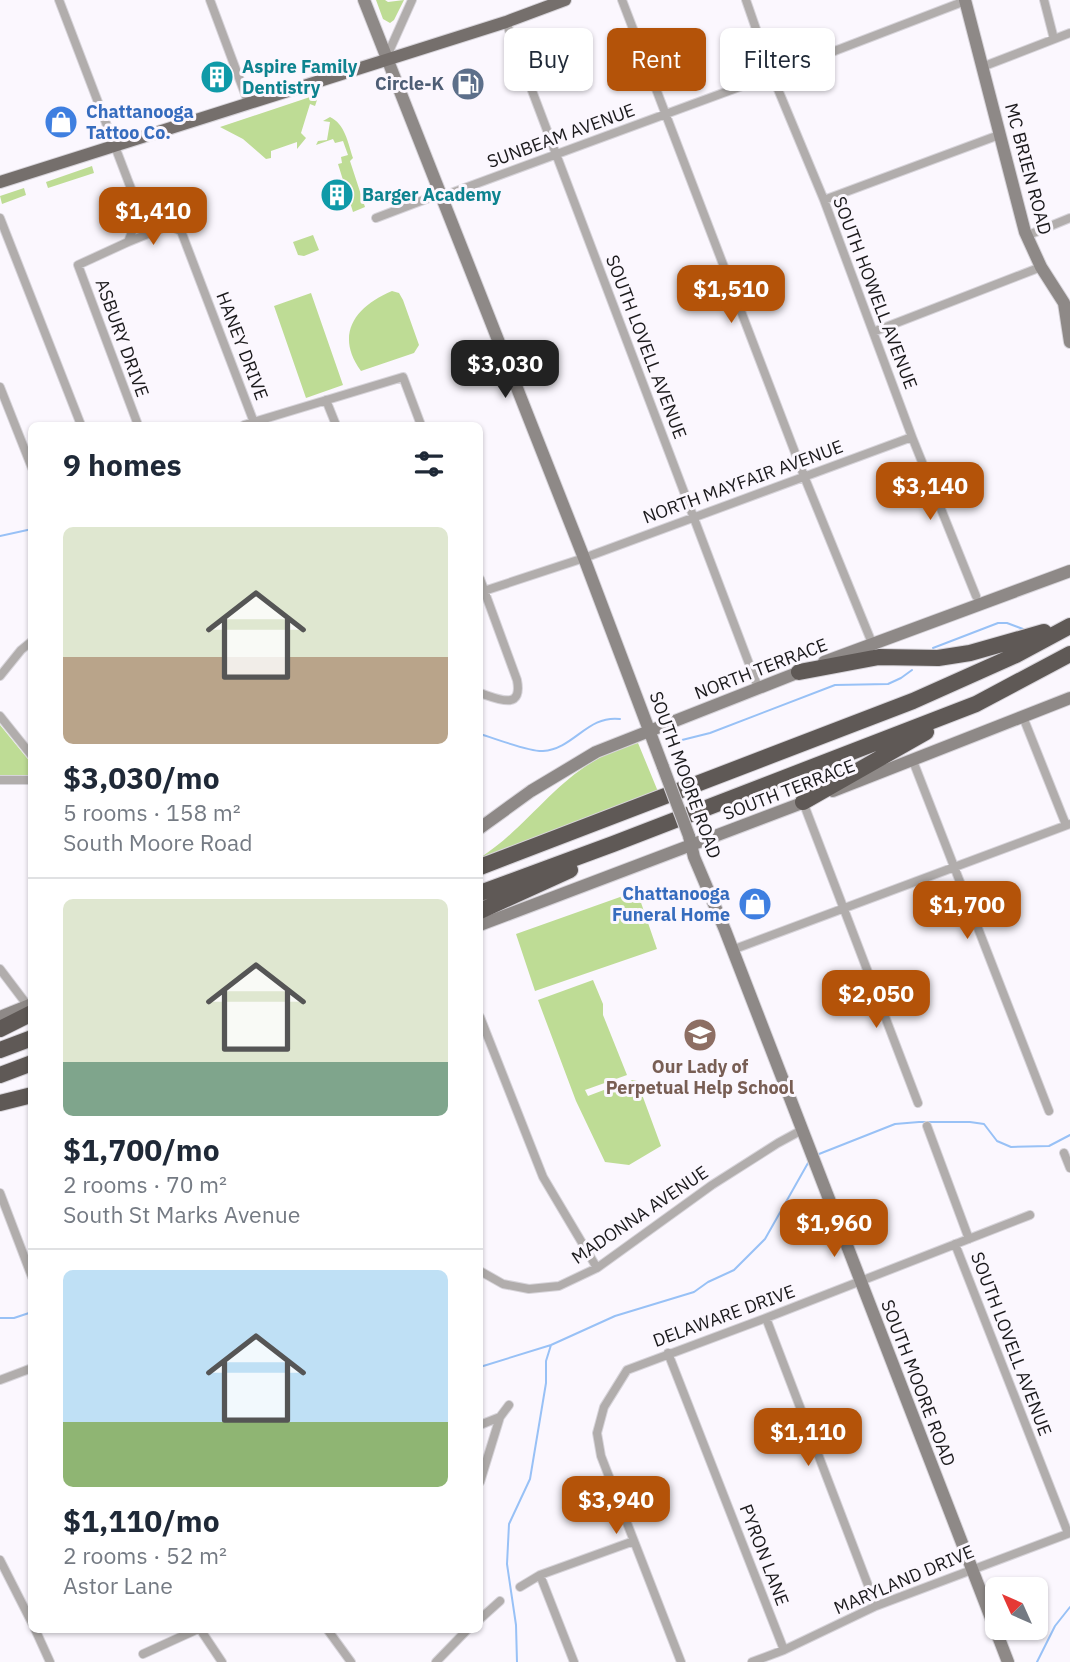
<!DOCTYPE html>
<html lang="en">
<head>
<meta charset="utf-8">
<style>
	:root { --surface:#fff; --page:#f6f6f7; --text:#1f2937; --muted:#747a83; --line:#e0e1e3; --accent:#b45309 }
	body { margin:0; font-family:"IBM Plex Sans",sans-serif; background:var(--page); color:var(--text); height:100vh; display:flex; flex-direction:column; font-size:26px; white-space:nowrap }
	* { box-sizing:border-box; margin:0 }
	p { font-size:23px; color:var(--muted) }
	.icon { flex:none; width:38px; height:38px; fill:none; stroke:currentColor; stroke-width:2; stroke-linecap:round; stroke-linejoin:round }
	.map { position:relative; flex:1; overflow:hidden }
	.sheet { position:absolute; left:28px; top:422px; width:455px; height:1211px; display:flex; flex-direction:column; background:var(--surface); border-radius:10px; box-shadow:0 2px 5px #0004 }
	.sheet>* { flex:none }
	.guide { position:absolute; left:504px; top:28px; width:460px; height:63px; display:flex; gap:14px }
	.needle { width:46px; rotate:315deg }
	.buttons { position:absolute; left:985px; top:1577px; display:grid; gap:14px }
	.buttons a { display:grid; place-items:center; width:63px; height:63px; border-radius:10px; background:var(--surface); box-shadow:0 2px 5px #0004; font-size:35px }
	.price { position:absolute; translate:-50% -60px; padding:0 16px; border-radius:14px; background:var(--accent); color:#fff; font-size:23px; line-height:46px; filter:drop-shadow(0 2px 4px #0008) }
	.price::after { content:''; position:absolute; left:50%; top:42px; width:21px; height:16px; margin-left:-10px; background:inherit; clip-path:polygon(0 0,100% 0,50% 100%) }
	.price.active { background:#222; color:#fff }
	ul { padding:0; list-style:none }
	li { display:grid; align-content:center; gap:14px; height:371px; padding:0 35px }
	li+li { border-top:2px solid var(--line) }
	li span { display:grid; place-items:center; height:217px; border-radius:10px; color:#555 }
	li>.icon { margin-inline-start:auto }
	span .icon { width:126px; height:126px; fill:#fffc; stroke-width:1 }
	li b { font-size:30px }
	h2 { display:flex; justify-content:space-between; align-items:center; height:84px; padding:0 35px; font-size:30px }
	.pill { padding:0 24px; border-radius:10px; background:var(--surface); box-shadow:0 2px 5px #0004; font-size:24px; line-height:63px }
	.pill.active { background:var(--accent); color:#fff }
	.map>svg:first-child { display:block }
</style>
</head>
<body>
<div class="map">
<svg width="1070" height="1662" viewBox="0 0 1070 1662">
	<rect width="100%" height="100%" fill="#fbf7fe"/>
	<path fill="#bedc95" d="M376,0H385L388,2L404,0L394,20L390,23L383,19Z
		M319,94L315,106L310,104L301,133L306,138L297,149V142L271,151V158L266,159L243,139L220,127Z
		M330,117C345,124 348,143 353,158L350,161L365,207L353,212L338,164L342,163L341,157L348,155L343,141L335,143L333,139L316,145L318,141L327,140L330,122L323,121Z
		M92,166L94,173L48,188L46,182Z
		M24,188L26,195L2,204L0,196Z
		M313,235L319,250L304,256L298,255L293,242Z
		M392,291L399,293L403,300L419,345L414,353L361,371C334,334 356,306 392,291Z
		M311,293L343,385L306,398L274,306Z
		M0,725L31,763V776L0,775Z
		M638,743L659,794L480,863V858C538,820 564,761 638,743Z
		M637,891L657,949L535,991L516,934Z
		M593,980L603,1004V1015L627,1075L585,1090L588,1096L625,1082L628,1083L632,1080L637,1081L661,1146L629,1165L605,1162L576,1101L538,1000Z"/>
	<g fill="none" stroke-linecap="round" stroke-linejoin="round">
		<path stroke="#98c1f6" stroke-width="2" d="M0,536L32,529
			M933,648L998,623H1007L1023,629
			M480,734C494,738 529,752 543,751C574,749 587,715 620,719
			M682,740L710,733L835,685L888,684L901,678L912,670
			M819,1154L895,1124L919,1122H970L984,1124L997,1141L1011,1147L1049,1146L1070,1135
			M0,1318H14L32,1312
			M480,1367L551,1345L615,1316L694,1292L708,1282L734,1270L765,1239L808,1163
			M517,1662L516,1625L507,1564L509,1524L530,1479L546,1383V1361L551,1345
			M1037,1662L1055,1626L1070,1607"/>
		<defs>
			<path id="street" d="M59,0L140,212L181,231L255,425
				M210,0L248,102
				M622,0L804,476L870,638
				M746,0L772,75L824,200L912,437L976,596
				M1044,0L1054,39
				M506,22L756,682
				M387,56L412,0
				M982,67L1070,33
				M443,196L772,75L965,1
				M824,200L999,135
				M0,218L81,425
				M376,218L442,193
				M1026,236L1070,218
				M128,242L167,226
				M873,332L1041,267
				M0,387L32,468
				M326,400L336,425
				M138,425L78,265L128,242L140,212
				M244,425L403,377L421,425
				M480,579L517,680C523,711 498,699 480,693
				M480,589L484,591L584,558L912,437
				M0,676L21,650L32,641
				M0,716L32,756
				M1023,717L1066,825
				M913,761L1049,1111
				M0,780H32
				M803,802L918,1103
				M732,950L1070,824
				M0,969L28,1006
				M480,1017L543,1177L597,1268
				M927,1126L969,1239
				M1064,1153L1070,1168
				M0,1193L32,1277
				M955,1244L1068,1533
				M480,1271L503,1284L529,1289L559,1286L597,1268L712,1185L778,1143L802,1130
				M766,1318L876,1606
				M668,1353L784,1650
				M0,1380L32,1368
				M480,1425L500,1417L509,1405
				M480,1482L500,1417
				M0,1560L32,1623
				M540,1575L574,1662
				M520,1587L540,1575L634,1541
				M480,1619L500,1601
				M35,1629L50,1662
				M200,1629L222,1662
				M327,1629L351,1662
				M143,1654L198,1629
				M436,1662L468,1629
				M681,1662L601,1456L597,1433L604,1407L627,1370L766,1318L1030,1215
				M752,1662L784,1650L876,1606L1070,1533"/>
			<path id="secondary" d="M364,0L584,558L663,767
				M965,0L1025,232L1041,267L1064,303L1070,342
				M824,662L1070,571
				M833,791L1070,698
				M480,828L531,791L596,752L807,669
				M689,836L694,857L725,930L1008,1662
				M480,925L810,800
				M0,1017L32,1004"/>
			<path id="primary" d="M0,182L506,22L565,0"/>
			<path id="highway" d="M799,672L879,657L938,658L970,653L1044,632
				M803,802L926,732
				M480,867L913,701L1016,655L1070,626
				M480,893L613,844L976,704L1070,654
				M480,911L570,870
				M0,1029L32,1013
				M0,1050L32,1038
				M0,1075L32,1063
				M0,1103L32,1095"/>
		</defs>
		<use href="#street" stroke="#d7d4da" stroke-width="10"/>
		<use href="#secondary" stroke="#d7d4da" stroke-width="14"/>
		<use href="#primary" stroke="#d7d4da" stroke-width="14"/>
		<use href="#highway" stroke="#d7d4da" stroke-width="18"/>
		<use href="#street" stroke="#b1adac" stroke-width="8"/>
		<use href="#secondary" stroke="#8e8987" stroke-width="12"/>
		<use href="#primary" stroke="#756f6c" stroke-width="12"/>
		<use href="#highway" stroke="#5f5956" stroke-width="16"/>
		<defs>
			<path id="secondary-bridge" d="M663,767L689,836"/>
		</defs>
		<use href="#secondary-bridge" stroke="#d7d4da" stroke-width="14" stroke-linecap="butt"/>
		<use href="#secondary-bridge" stroke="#8e8987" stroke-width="12"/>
	</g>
	<defs>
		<symbol id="building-disc" viewBox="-11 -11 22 22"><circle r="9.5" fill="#0f9aa8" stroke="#fbf7fe"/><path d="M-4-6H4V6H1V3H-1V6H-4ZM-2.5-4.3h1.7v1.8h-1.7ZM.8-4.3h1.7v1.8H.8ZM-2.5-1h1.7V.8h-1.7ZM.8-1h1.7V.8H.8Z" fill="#fff"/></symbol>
		<symbol id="fuel-disc" viewBox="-11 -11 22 22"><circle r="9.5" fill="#5c6f8a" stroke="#fbf7fe"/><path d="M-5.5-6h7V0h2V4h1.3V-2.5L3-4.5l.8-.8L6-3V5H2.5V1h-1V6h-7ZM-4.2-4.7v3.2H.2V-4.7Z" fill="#fff"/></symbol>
		<symbol id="shop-disc" viewBox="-11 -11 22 22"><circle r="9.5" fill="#3f7fe0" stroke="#fbf7fe"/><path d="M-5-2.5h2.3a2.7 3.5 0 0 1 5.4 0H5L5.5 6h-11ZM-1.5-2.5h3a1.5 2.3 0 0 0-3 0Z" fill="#fff"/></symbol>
		<symbol id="school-disc" viewBox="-11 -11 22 22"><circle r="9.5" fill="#8d6e63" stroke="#fbf7fe"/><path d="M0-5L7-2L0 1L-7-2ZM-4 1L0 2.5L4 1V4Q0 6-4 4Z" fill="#fff"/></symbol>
	</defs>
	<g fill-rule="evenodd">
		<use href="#building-disc" x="198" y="58" width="38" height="38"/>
		<use href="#fuel-disc" x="449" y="65" width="38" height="38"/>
		<use href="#shop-disc" x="42" y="103" width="38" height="38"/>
		<use href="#building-disc" x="318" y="176" width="38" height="38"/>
		<use href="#shop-disc" x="736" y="885" width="38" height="38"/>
		<use href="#school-disc" x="681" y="1016" width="38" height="38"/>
	</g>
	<g text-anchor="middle" stroke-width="6" stroke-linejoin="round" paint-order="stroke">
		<g font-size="18" font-weight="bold" fill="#0d838f" stroke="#fbf7fe" text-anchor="start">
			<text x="242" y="73">Aspire Family<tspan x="242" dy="21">Dentistry</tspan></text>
			<text x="362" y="201">Barger Academy</text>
		</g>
		<g font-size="18" font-weight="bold" fill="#4e5e75" stroke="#fbf7fe" text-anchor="end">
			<text x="444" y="90">Circle-K</text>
		</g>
		<g font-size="18" font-weight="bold" fill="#366cbe" stroke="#fbf7fe" text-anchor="start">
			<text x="86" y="118">Chattanooga<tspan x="86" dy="21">Tattoo Co.</tspan></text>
			<text x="730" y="900" text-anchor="end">Chattanooga<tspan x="730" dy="21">Funeral Home</tspan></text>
		</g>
		<g font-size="18" fill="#1b1a1c" stroke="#fbf7fe">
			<text transform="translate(561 136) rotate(-20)" y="6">SUNBEAM AVENUE</text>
			<text transform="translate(1028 169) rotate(75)" y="6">MC BRIEN ROAD</text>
			<text transform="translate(875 293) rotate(69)" y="6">SOUTH HOWELL AVENUE</text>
			<text transform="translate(122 338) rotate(70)" y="6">ASBURY DRIVE</text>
			<text transform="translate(242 346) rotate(69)" y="6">HANEY DRIVE</text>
			<text transform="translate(646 347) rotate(69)" y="6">SOUTH LOVELL AVENUE</text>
			<text transform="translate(743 482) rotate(-20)" y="6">NORTH MAYFAIR AVENUE</text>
			<text transform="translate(761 669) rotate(-21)" y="6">NORTH TERRACE</text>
			<text transform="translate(685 775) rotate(70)" y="6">SOUTH MOORE ROAD</text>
			<text transform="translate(789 790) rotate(-21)" y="6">SOUTH TERRACE</text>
			<text transform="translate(640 1215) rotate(-34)" y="6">MADONNA AVENUE</text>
			<text transform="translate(724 1316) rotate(-20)" y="6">DELAWARE DRIVE</text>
			<text transform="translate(1011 1344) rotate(69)" y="6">SOUTH LOVELL AVENUE</text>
			<text transform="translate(918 1383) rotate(69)" y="6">SOUTH MOORE ROAD</text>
			<text transform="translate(764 1555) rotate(69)" y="6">PYRON LANE</text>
			<text transform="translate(904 1580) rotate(-23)" y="6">MARYLAND DRIVE</text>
		</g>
		<g font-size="18" font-weight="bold" fill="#785e54" stroke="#fbf7fe">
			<text x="700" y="1073">Our Lady of<tspan x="700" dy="21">Perpetual Help School</tspan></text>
		</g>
	</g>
</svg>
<div class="buttons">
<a><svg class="needle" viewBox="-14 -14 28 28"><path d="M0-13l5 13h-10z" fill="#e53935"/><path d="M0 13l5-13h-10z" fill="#747a83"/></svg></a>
</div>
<b class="price" style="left:153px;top:247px">$1,410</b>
<b class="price" style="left:731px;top:325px">$1,510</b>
<b class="price active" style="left:505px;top:400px">$3,030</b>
<b class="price" style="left:930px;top:522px">$3,140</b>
<b class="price" style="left:967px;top:941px">$1,700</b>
<b class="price" style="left:876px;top:1030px">$2,050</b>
<b class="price" style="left:834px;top:1259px">$1,960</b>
<b class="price" style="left:808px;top:1468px">$1,110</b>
<b class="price" style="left:616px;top:1536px">$3,940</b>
<div class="guide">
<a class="pill">Buy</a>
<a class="pill active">Rent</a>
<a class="pill">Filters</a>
</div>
<section class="sheet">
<h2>9 homes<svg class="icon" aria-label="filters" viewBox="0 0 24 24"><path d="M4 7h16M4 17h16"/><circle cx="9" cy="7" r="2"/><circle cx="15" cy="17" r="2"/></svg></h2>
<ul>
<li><span style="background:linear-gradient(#dfe7d0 60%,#b9a48a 0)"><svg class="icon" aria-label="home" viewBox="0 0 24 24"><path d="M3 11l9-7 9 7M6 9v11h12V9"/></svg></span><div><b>$3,030/mo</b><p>5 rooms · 158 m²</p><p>South Moore Road</p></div></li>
<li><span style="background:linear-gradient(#dfe7d0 75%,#7fa58c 0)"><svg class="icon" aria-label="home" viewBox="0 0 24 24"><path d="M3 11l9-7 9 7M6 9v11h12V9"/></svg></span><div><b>$1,700/mo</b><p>2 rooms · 70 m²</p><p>South St Marks Avenue</p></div></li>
<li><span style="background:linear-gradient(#bfe0f5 70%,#8fb573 0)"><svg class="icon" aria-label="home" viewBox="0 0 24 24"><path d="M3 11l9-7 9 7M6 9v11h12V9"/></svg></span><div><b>$1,110/mo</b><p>2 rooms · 52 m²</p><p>Astor Lane</p></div></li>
</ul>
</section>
</div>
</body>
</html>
